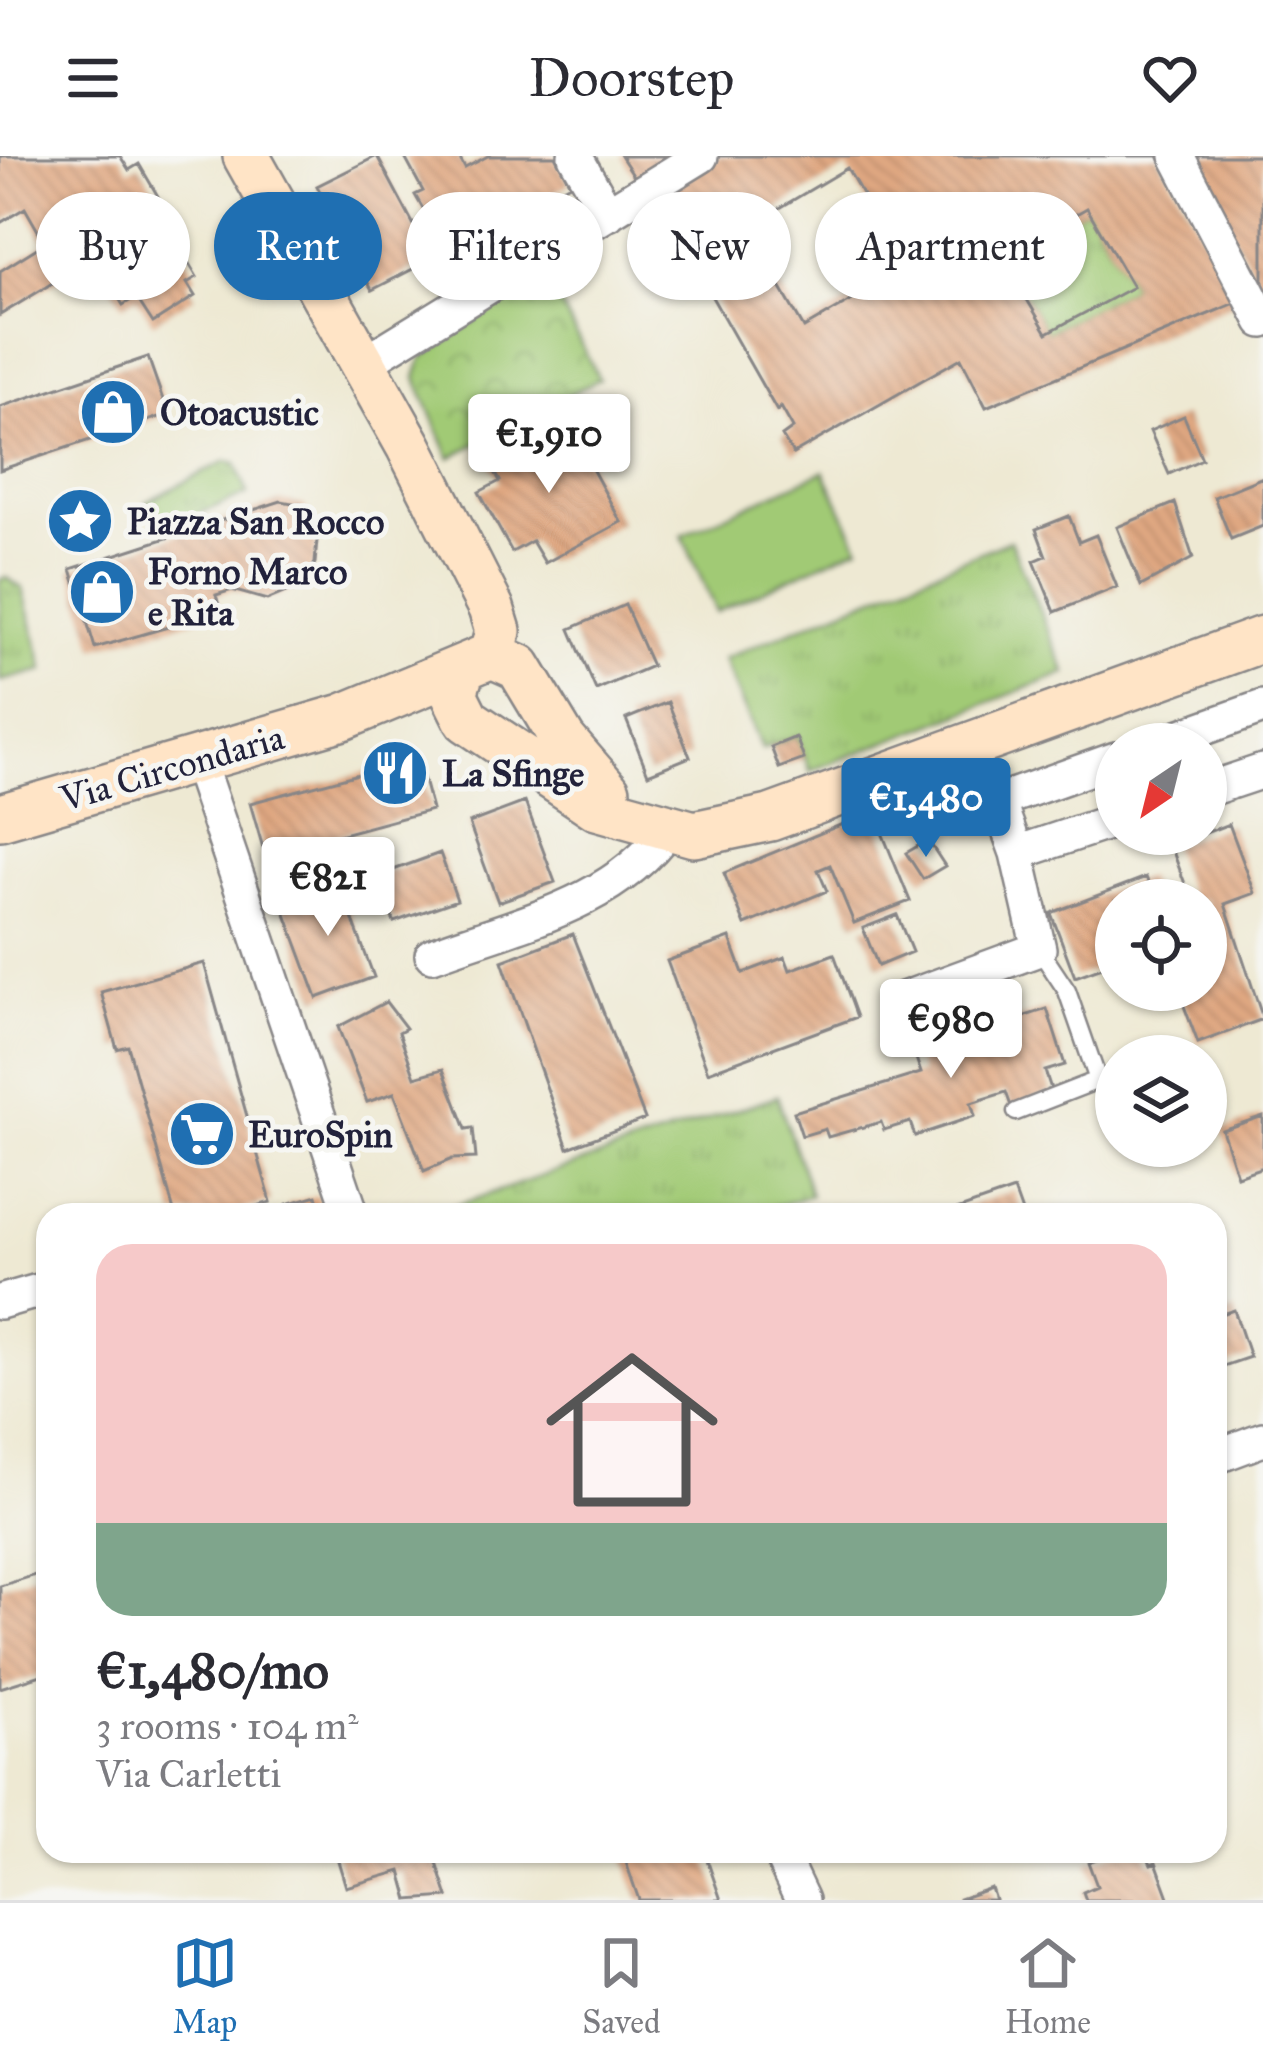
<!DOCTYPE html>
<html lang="en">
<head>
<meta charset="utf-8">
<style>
	:root { --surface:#fff; --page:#f7f7f7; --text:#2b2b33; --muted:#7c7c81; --line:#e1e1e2; --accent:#1f6fb2 }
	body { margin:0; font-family:"IM FELL Great Primer",serif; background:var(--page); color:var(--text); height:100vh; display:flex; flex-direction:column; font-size:45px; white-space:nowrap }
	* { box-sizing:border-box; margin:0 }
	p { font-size:39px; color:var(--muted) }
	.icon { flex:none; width:66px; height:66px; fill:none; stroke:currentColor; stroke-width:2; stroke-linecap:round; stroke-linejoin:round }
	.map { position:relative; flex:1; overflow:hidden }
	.panel { position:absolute; left:36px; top:1047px; width:1191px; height:660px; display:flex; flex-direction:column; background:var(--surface); border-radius:36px; box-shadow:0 3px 9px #0004 }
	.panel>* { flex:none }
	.guide { position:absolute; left:36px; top:36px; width:1191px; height:108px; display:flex; gap:24px }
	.needle { width:78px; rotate:215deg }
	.controls { position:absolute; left:1095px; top:567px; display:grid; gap:24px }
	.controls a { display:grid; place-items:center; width:132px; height:132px; border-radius:50%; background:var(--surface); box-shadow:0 3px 9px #0004; font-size:60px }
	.price { position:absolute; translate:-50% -102px; padding:0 27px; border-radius:12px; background:#fff; color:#222; font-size:39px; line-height:78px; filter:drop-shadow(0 3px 6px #0008) }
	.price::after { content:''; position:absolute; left:50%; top:72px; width:36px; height:27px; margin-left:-18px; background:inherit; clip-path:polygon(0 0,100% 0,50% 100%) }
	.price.selected { background:var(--accent); color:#fff }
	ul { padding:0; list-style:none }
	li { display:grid; align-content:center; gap:24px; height:636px; padding:0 60px }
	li+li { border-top:3px solid var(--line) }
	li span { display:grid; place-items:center; height:372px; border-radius:36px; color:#555 }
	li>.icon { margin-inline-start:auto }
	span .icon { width:216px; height:216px; fill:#fffc; stroke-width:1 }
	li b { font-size:51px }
	.tag { padding:0 42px; border-radius:54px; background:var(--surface); box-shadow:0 3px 9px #0004; font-size:42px; line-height:108px }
	.tag.selected { background:var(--accent); color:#fff }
	header { display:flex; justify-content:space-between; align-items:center; height:156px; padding:0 60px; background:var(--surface); font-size:54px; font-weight:600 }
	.dock { display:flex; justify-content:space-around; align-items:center; height:168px; border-top:3px solid var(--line); background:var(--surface); font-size:33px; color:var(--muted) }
	.dock a { display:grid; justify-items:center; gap:6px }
	.dock .selected { color:var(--accent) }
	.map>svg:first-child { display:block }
</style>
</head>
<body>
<header><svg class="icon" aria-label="menu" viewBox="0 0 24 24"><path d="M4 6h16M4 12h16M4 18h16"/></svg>Doorstep<svg class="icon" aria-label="heart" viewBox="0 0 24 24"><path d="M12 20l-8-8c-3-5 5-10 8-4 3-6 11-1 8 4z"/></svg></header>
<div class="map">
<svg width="1263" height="1744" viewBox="0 0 1263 1744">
	<defs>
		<pattern id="grass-tufts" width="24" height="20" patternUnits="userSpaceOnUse" patternTransform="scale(3)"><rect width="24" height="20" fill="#a1ca75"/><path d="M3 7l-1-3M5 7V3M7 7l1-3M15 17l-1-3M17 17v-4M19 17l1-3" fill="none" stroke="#8aad66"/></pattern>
		<pattern id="park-crowns" width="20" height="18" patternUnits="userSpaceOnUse" patternTransform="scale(3)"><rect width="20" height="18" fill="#a1ca75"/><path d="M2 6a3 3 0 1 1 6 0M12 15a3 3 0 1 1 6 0" fill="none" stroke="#8aad66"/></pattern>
		<pattern id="building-back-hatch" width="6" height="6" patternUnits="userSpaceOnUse" patternTransform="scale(3)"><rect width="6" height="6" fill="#dfa781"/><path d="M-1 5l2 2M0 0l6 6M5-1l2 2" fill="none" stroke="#bf8f70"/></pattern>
	</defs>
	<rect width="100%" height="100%" fill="#f6f6f2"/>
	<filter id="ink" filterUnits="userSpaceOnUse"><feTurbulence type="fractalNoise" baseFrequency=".00833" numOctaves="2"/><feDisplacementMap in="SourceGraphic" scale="24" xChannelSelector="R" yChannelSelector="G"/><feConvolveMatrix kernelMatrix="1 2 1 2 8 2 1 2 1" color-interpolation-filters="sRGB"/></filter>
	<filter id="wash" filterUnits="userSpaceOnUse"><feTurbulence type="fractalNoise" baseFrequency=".004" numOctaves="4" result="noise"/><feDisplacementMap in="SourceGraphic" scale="48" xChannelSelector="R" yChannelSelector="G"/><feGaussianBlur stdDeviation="2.7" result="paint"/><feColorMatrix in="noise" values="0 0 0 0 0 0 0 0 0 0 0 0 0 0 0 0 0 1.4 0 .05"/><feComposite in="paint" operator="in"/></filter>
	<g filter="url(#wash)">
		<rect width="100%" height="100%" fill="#eee9d3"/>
		<path fill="url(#grass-tufts)" stroke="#627658" stroke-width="3" d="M1087,52L1133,131L1047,177L1001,100Z
			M226,305L236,308L248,338L170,369L153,360L146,346Z
			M1010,384L1066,517L810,615L797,580L762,593L723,503Z
			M6,421L23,433L44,514L0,525V424Z
			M777,940L811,1039L750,1059H428Z"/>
		<path fill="url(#park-crowns)" stroke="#627658" stroke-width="3" d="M545,118L599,223L450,302L416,222L422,202Z"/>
		<path fill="#a1ca75" stroke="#627658" stroke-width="3" d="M824,315L859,390L716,456L682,379Z"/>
		<g id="blocks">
			<path fill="url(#building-back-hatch)" fill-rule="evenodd" d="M0,0H120L129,14L139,8L172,64L120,95L105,70L84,83L95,101L0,159V115L45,87L25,52L0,67Z
				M377,0L432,103L372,134L354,100L366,94L344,53L332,59L317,30Z
				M404,0H458L465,12L488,0H555L570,28L447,95L415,39L423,35Z
				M621,0H691L642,32Z
				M719,0H1158L1240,145L986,251L961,202L793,298L782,280L793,272L781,251L777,255L655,41ZM847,12L906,113L804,172L746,72ZM1087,52L1133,131L1047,177L1001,100Z
				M1190,0H1263V134Z
				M165,94L174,108L185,101L197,121L187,127L195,140L153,167L136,141L123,149L110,128Z
				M148,201L168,258L0,314V251Z
				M1184,260L1202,303L1169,318L1150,275Z
				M566,265L621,366L545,407L532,385L512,396L479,336L500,325L490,307Z
				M1263,321V370L1231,383L1214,341Z
				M281,345L304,349L318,373L315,407L300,430L267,444L232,434L216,439L221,456L95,492L71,413Z
				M1175,347L1193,402L1141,430L1117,371Z
				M1069,360L1079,386L1096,379L1117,431L1055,456L1034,405L1046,400L1036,373Z
				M625,449L652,510L596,534L570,473Z
				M668,546L690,601L648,618L626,563Z
				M796,581L804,603L779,612L771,591Z
				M418,602L432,654L265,699L250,647Z
				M525,646L555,726L498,746L469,667Z
				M867,658L869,664L876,662L910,745L854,767L830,709L818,714L827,735L745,769L724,717Z
				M1229,668L1255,737L1225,748L1263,863L1198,887L1178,834H1206V744H1191L1171,690Z
				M928,684L945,710L923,723L906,697Z
				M440,697L457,744L394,766L377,720Z
				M1146,721L1155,744H1116V806L1075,821L1051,757Z
				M338,724L374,821L317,842L281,745Z
				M897,759L912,796L878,810L863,772Z
				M573,778L645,963L568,992L502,805Z
				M730,782L743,817L785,801L790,814L834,798L857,861L708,916L667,805Z
				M204,807L271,1046L225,1059H175L128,890L117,893L101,836Z
				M386,846L406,872L399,876L415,921L443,913L466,973L473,972L476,1002L452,1003L424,1015L394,937L367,946L338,871Z
				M1047,853L1065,909L1045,915L1052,936L1011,950L1006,936L971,947L975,960L915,980L910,966L884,974L881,966L828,981L825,973L802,980L794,956L921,917L914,896Z
				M1263,960V1011L1237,1020L1222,974Z
				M1014,1034L1023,1059H945V1058Z
				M317,1039L323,1059H290L287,1048Z
				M1234,1154L1250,1201L1215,1213V1160Z
				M48,1415V1517L0,1532V1430Z
				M335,1695H433L448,1741L409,1744L401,1715L346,1731Z
				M622,1695H704L721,1744H639Z
				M1119,1695H1145L1151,1708L1156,1706L1170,1744H1086L1083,1736L1097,1730L1088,1706Z
				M991,1732L995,1744H959V1743Z"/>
		</g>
	</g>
	<g filter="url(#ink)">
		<use href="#blocks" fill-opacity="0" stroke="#888687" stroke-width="3"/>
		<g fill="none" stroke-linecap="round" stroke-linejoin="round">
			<defs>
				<path id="lane" d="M1016,956L1098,924L1067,835L1039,793"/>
				<path id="street" d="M575,0L608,58
					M1177,0L1263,165
					M362,208L701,0
					M1159,588L1263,551
					M197,602L352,1059
					M1116,603L998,645L1017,697L1116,664
					M1206,634L1263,615
					M432,799C515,768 614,749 668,673
					M895,846L1039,793L1017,697
					M0,1146L48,1132
					M1215,1301L1263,1283
					M779,1695L802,1744"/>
				<path id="secondary" d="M246,0L409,290L491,452L498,475L492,499
					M462,513L454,538L467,564L597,651L694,678L770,662L1263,483
					M0,661L343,561L492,499L519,511L563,584L607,635"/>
			</defs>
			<use href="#lane" stroke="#888687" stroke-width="21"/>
			<use href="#street" stroke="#888687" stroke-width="38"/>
			<use href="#secondary" stroke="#888687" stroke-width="50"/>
			<use href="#lane" stroke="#fff" stroke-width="16"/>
			<use href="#street" stroke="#fff" stroke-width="33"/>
			<use href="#secondary" stroke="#ffe4c6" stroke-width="45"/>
		</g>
	</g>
	<defs>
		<symbol id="shop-disc" viewBox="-11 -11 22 22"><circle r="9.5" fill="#1f6fb2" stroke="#f6f6f2"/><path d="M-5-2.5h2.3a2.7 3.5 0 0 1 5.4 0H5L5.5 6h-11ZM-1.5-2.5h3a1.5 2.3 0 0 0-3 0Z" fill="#fff"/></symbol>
		<symbol id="sight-disc" viewBox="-11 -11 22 22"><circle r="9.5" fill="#1f6fb2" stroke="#f6f6f2"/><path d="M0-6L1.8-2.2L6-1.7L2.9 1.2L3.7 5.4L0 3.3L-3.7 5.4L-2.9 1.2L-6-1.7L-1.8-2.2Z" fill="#fff"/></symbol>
		<symbol id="restaurant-disc" viewBox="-11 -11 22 22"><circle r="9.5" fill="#1f6fb2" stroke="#f6f6f2"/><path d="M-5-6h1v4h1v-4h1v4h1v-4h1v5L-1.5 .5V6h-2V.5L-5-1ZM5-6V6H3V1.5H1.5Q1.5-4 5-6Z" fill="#fff"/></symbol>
		<symbol id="supermarket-disc" viewBox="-11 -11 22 22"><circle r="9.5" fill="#1f6fb2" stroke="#f6f6f2"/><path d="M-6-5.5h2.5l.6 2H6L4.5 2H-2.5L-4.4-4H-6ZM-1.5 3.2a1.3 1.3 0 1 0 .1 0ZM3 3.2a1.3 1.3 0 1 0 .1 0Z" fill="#fff"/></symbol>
	</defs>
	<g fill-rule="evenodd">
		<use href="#shop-disc" x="75" y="218" width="76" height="76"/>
		<use href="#sight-disc" x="42" y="327" width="76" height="76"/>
		<use href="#shop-disc" x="64" y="398" width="76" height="76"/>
		<use href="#restaurant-disc" x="357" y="579" width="76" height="76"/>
		<use href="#supermarket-disc" x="164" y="940" width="76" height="76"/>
	</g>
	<g text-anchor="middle" stroke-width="10" stroke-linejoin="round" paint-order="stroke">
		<g font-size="36" font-weight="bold" fill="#22223b" stroke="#f6f6f2" text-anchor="start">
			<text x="160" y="269">Otoacustic</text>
			<text x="127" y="378">Piazza San Rocco</text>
			<text x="148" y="428">Forno Marco<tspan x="148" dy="41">e Rita</tspan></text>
			<text x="442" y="630">La Sfinge</text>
			<text x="248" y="991">EuroSpin</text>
		</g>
		<g font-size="36" fill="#22223b" stroke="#f6f6f2">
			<text transform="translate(172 611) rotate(-16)" y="13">Via Circondaria</text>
		</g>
	</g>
</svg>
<div class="controls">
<a><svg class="needle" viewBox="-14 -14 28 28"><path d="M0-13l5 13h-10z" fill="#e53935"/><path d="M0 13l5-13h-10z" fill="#7c7c81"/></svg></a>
<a><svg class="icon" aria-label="locate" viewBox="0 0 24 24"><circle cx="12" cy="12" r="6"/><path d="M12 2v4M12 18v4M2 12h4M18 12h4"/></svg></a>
<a><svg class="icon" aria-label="layers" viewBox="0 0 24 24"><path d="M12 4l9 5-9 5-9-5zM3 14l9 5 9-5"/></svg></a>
</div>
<b class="price" style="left:549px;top:340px">€1,910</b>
<b class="price selected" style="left:926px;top:704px">€1,480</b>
<b class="price" style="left:328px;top:783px">€821</b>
<b class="price" style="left:951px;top:925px">€980</b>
<div class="guide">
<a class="tag">Buy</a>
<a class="tag selected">Rent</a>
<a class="tag">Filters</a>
<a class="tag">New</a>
<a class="tag">Apartment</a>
</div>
<section class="panel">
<ul>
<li><span style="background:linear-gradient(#f6c9c9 75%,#7fa58c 0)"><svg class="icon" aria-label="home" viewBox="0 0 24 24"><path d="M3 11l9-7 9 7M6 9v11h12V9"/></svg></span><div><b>€1,480/mo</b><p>3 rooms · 104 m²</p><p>Via Carletti</p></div></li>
</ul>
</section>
</div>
<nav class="dock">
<a class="selected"><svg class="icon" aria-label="map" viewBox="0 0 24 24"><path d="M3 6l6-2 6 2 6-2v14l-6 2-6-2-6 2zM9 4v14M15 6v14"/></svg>Map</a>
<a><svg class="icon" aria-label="saved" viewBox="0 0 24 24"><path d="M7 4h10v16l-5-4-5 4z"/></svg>Saved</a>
<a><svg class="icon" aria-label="home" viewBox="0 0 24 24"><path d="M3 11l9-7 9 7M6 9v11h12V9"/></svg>Home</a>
</nav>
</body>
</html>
